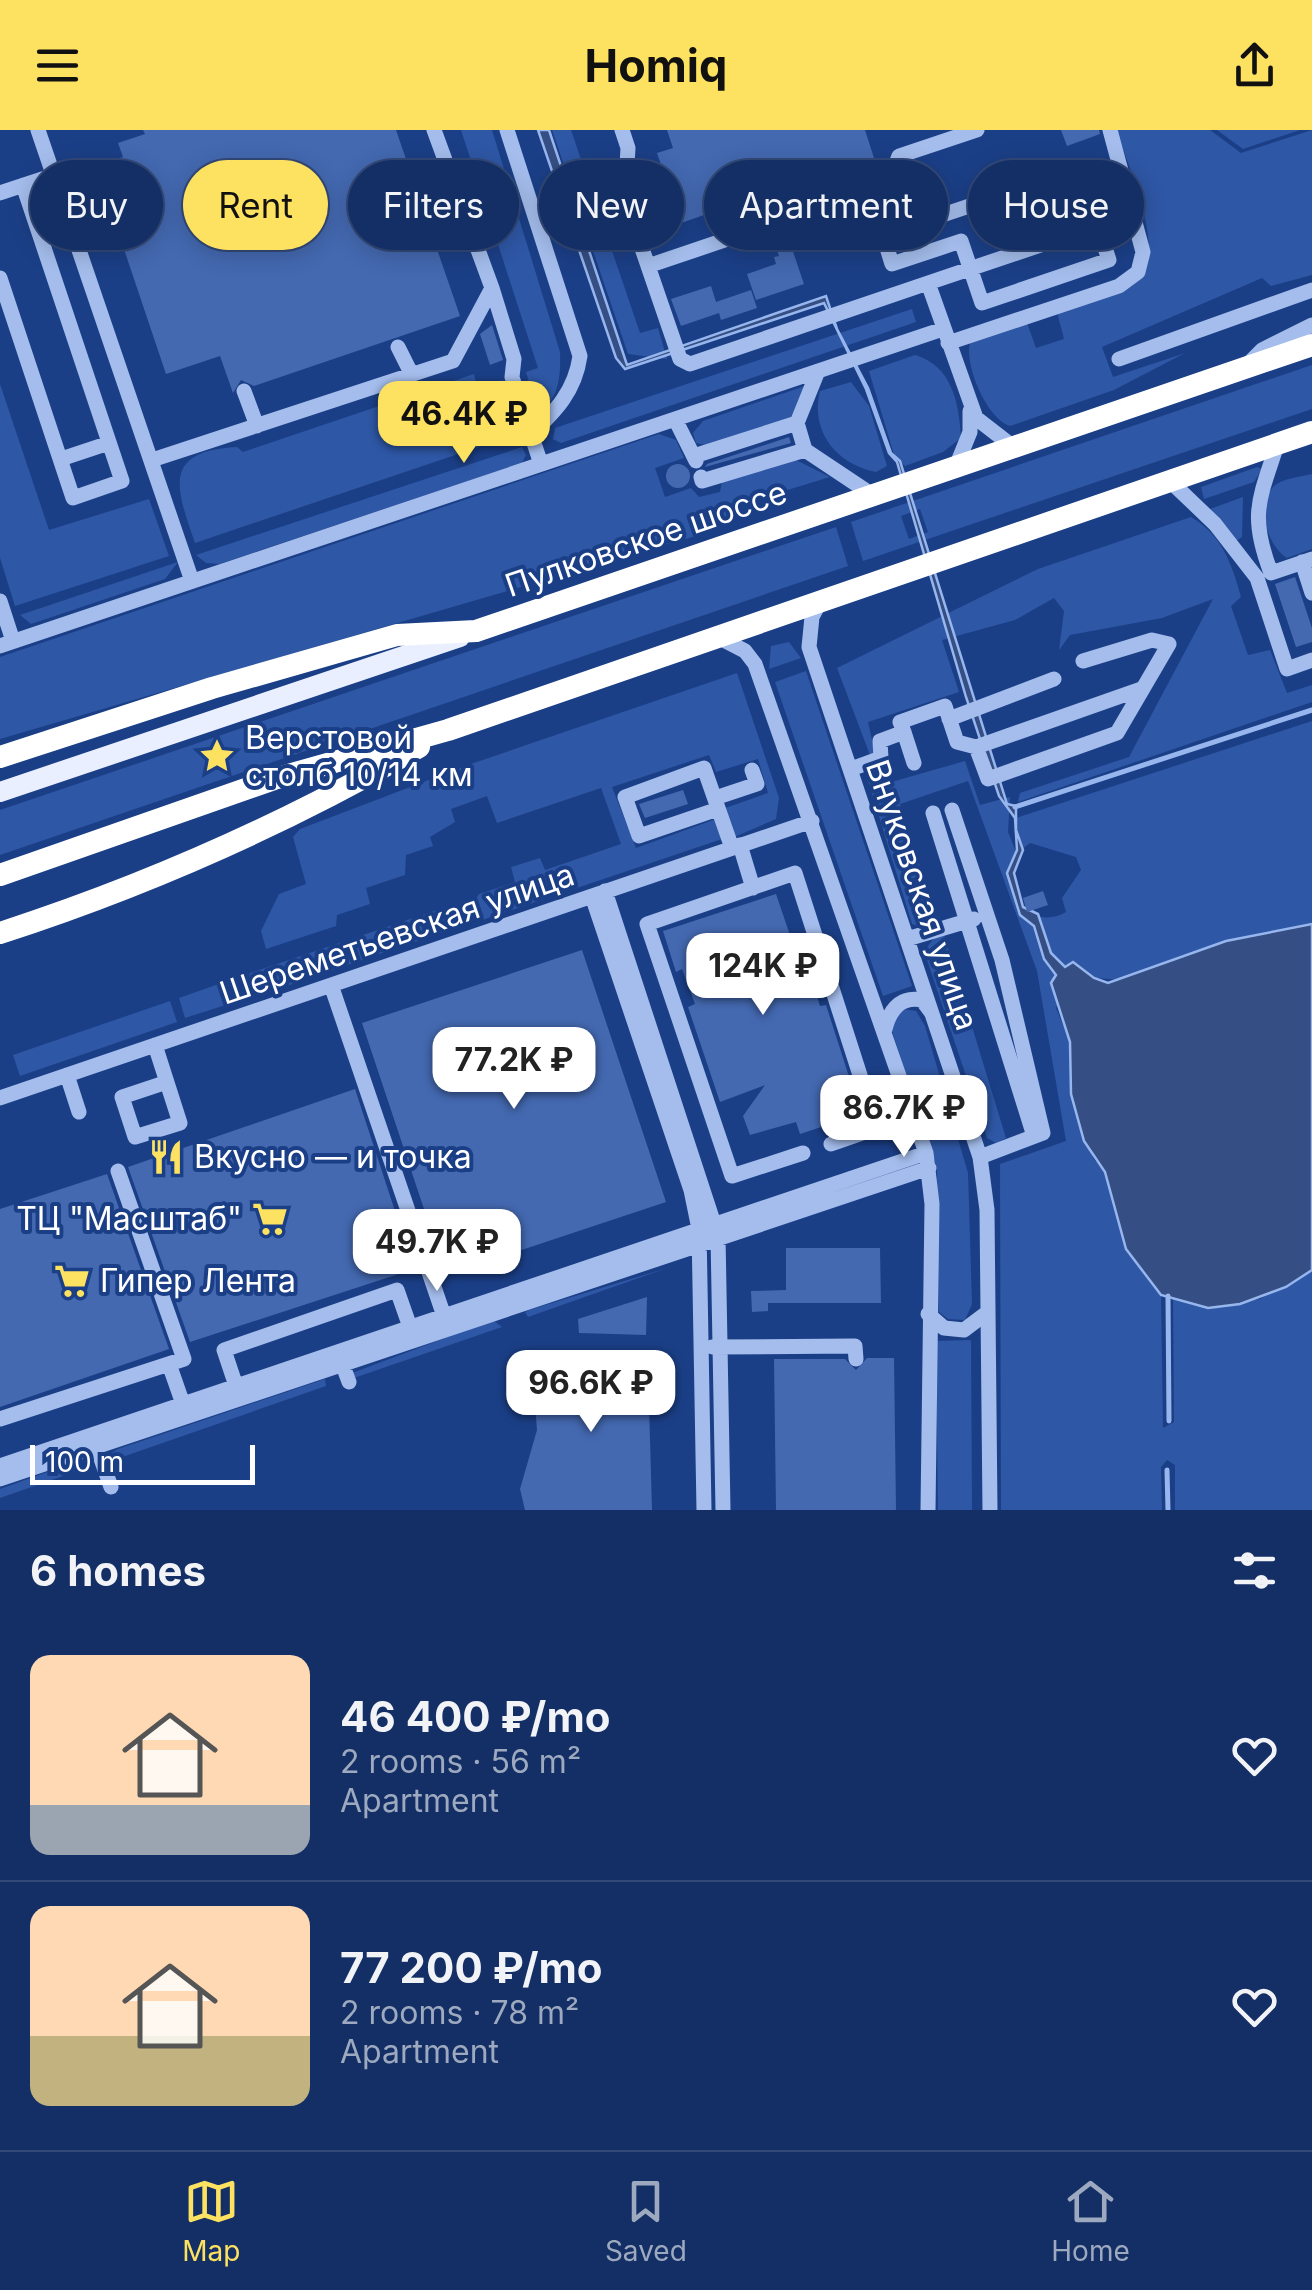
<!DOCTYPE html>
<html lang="en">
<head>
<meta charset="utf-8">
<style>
	:root { --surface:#142f65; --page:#1d376b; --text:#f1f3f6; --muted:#9da9bf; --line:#334a79; --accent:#fde160 }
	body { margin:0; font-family:Inter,sans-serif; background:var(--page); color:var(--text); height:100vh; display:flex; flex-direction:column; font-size:38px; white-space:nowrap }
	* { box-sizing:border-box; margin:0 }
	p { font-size:32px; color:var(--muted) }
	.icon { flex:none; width:55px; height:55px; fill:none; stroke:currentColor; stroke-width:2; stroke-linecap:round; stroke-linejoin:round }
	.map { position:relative; height:1380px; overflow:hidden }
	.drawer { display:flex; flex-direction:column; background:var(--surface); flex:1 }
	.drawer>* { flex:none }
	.guide { position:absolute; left:30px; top:30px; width:1252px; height:90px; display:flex; gap:20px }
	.scale { position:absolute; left:30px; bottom:25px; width:225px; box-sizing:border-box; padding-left:10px; border:5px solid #fff; border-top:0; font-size:28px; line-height:35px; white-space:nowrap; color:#fff; -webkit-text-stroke:8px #1b3f87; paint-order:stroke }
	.price { position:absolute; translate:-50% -85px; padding:0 22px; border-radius:20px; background:#fff; color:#222; font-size:32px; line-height:65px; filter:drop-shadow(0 2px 5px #0008) }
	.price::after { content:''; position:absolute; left:50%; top:60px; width:30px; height:22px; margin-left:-15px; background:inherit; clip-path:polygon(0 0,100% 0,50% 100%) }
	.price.current { background:var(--accent); color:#111 }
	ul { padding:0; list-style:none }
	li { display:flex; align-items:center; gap:30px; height:250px; padding:0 30px }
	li+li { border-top:2px solid var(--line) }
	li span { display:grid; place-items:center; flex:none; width:280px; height:200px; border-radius:20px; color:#555 }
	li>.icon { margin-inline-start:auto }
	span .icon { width:120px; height:120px; fill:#fffc; stroke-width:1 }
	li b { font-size:42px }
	h2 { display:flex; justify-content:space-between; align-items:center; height:120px; padding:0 30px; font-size:42px }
	.tag { padding:0 35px; border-radius:45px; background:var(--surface); box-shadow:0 5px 25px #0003,0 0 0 2px var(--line); font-size:35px; line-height:90px }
	.tag.current { background:var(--accent); color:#111 }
	header { display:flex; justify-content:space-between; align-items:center; height:130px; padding:0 30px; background:var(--accent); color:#111; font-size:45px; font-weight:700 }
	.tab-bar { display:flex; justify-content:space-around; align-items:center; height:140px; border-top:2px solid var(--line); background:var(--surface); font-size:28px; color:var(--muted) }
	.tab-bar a { display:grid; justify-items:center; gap:5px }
	.tab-bar .current { color:var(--accent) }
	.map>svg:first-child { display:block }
</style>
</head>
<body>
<header><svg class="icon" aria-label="menu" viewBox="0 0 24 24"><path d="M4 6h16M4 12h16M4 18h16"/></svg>Homiq<svg class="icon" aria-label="share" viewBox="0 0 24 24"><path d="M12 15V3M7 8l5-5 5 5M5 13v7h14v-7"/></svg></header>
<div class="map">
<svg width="1312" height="1380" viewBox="0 0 1312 1380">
	<rect width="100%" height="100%" fill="#1b3f87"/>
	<path fill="#2e57a5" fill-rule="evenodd" d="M461,0H492L560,222C561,244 559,271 538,283L526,242L538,238Z
		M552,0H571L640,203L658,198L667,229L628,224Z
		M1116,0H1210L1241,23L1312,0V145L1271,156L1262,148L1102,217L1113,247L1185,223L1114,260L1010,296C987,289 964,235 970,213L1027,193L1036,218L1064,209L1057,182C1082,172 1116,165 1138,149C1169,128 1126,29 1116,0Z
		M1217,0H1300L1243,19Z
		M912,179L916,192L561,313L553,309L555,298Z
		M915,225C952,236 959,272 961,308L943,322L905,336L895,328L869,241Z
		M1312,235V279L863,431L851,392ZM920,379L928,402L909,409L901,386Z
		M474,244L477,258L503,250L520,303L195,413C177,360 160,321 237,317L243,322Z
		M851,252L869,276L887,336L876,342C836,334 810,301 820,261Z
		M0,254L49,400L149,369L169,426L15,476L0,428Z
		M805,256L791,289L709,316L696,313L693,303L703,291Z
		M659,304L676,310L684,328L655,338L665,367L691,358L699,367L720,362L723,345L794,329L830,347L735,376L733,387L699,405L0,609V527Z
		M522,317L526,325L522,333L219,434L206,433L196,425Z
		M1257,337L1262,339L1254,352L1204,369L1201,357Z
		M1312,344V419L1287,428C1267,416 1255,375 1274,356C1283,348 1300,347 1312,344Z
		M1243,367L1242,407L1235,412L1210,379Z
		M1191,387C1222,405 1232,434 1241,467L1231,476L1248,525L1270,520L1287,563L1312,555V572L1018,672L1020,663L1129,627L1213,469L1162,488L1070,505L1059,520L1064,481L1054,468L1015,490L942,510L959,562L868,592L875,623L870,625L837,538L1038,439Z
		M836,397L848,436L0,725V680Z
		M178,432L165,449L31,494L20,485Z
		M789,512L801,528L769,539L771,516Z
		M806,541L912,856L883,866L775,552Z
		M737,543L779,668L776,689L732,708L725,678L768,663L758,629L716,642L709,625L612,657L636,718L716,689L722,709L482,790L474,785L472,775L479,764L515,752L511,737L540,728L545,740L621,714L601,658L497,693L487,666L451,679L455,692L430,707L433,716L406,725L405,745L366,758L370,774L337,785L336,796L266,819L261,801L279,764L306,754L293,707L300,699L468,635Z
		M1312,591V794L1226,811L1125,850L1094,848L1073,832L1056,878L1070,912V938L1093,1028L1105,1042L1126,1119L1161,1165L1163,1298L1174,1292L1173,1166L1208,1178L1260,1169L1312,1140V1380H1175V1335L1167,1330L1161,1337L1162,1380H1001L1000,1034L1066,1011L1037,841L968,651L900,674L938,792L921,797L912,794L865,641L880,636L888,653L965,631L980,675L1010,667L1008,702L1018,727L1010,743L1021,779C1037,788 1050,791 1066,782L1062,768L1081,740L1076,727L1030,713L1021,720L1014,701L1016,688Z
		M452,775L460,783L455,798L260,865L247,858L250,843Z
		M944,805L1006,1008L996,1013L987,1008L924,821L935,807Z
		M230,850L236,866L232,873L185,888L179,868Z
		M170,871L177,892L20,946L13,925Z
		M903,879L916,881L925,896L968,1043L972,1174L965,1190L948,1189L939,1182L937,1038L891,898L894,887Z
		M667,1138L528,1187L525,1182L529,1180Z
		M493,1190L502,1197L354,1248L352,1243Z
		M971,1210L972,1380H938L936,1211Z
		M325,1249L326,1256L108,1332L106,1326L118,1319Z
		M75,1332L83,1339L0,1368V1359Z"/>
	<path fill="#354f85" stroke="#97b6ee" stroke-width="2.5" d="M538,0H549L627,235L826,166L837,199L868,258L891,323L900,331L1007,674L1016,676V700L1023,720L1014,743L1023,777L1038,784L1051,823L1065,837L1073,832L1094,848L1108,853L1226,811L1312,794V1140L1286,1157L1240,1174L1208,1178L1161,1165L1126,1119L1105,1042L1084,1011L1071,964L1070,912L1051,853L1056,845L1044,829L1034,796L1020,785L1007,743L1017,720L1015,688L999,666L966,567L897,332L889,323L866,259L824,173L625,239L616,228Z"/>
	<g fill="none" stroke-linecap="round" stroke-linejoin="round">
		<path stroke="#97b6ee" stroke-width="5" d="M1015,677L1312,580
			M1168,1166L1169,1291
			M1167,1340L1168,1380"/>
	</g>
	<path fill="#4469b1" d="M143,0H396L460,186L254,256L241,250L233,263L220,226L166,244L96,36L123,27L118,13L145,4Z
		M667,0H865L874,28L773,62L779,80L773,85L765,84L759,66L681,93L657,23L673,18Z
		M1061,0H1099L1100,4L1067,16Z
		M779,100L786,101L804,154L756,170L747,144L776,134L774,127L779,126L772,106Z
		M711,156L716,172L751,160L757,178L721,190L719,183L681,196L671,169Z
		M492,195L503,230L490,235L480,204Z
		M789,307L791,313L705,337L707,334Z
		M666 346a12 12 0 1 1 24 0a12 12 0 1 1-24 0Z
		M1295,447L1312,498V512L1296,517L1275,454Z
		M683,660L688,674L645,688L639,674Z
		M1043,761L1048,775L1027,782L1023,768Z
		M776,764L793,814L801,812L820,876L826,875L861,984L800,1004L796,992L750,1005L743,986L765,955L720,972L688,877L695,874L682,839L676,842L663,801Z
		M582,820L666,1072L446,1145L362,893Z
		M355,959L414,1139L190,1212L128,1037Z
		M107,1044L169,1219L0,1277V1079Z
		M786,1118H880L881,1173H768V1181L752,1182L751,1161L786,1160Z
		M647,1167L646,1205L579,1203L578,1189Z
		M541,1226L652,1230L661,1252L649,1274L652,1380H525L520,1359L537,1300L532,1237Z
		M867,1228H894L896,1380H776L774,1229H845L856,1240Z"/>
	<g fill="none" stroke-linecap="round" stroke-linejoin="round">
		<path stroke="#a4bdec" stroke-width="15" d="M38,0L192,451
			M434,0L492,158L514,229L512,247L541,334
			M507,0L580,226C575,261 556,281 531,304
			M622,0L628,18L625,69L680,229L690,234L928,153L976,288L1016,319
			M1079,39L1109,130L982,173L961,111L892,134L883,105Z
			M0,63L54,45
			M783,90L887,57L899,26L977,0
			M648,136L769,95
			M0,148L73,368L122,351L23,55
			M928,153L1097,96
			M948,213L1119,156L1138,142L1143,122L1110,0
			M398,217L412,245
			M1119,229L1312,160
			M1248,234L1262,220L1312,195
			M244,261L257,296
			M675,289L696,331
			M797,293L805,320L874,366
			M1277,315C1259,370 1249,385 1271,443L1312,429
			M694,326L797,293L818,241
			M61,329L109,313
			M152,330L453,231L492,158
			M955,339L970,302V281
			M701,347L702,351L805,320
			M1170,351L1215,394L1257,448L1287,539L1312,530
			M1302,432L1312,463
			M821,470L812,487L809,517L980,1027L987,1080L990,1380
			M0,471L13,511
			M718,507L745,521L755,534L926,1023L932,1074L928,1380
			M0,516L943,199
			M949,589L1054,549
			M904,602L914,633
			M976,617L988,649L1117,603L1169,514L1152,510L1083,531
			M851,639L881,628L880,611L904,602L900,592L945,576L957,612L976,617L1141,559
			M715,668L757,654L752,640
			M718,679L639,706L625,667L704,638L732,718
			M952,680L1002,830L1043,1003L980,1027
			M933,683L1033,1003
			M740,715L753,758
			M605,761L718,1106L723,1380
			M592,766L691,1060L699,1099L704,1380
			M907,809L974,789
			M331,855L446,1192
			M885,899C890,880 900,866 922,870L931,882
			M155,915L180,993L135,1007L122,967L167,952
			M67,945L79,982
			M0,968L812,691
			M870,973L878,961L903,952
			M803,1023L732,1046L647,794L795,743L877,998L831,1014
			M928,1184L944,1198L964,1200L988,1182
			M712,1217L855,1216L856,1229
			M342,1233L349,1252
			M169,1234L183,1274
			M236,1256L224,1220L397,1160L410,1197
			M0,1289L184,1229L118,1041
			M94,1309L111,1357
			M0,1336L926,1023
			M0,1349L929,1038"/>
		<path stroke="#e9efff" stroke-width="20" d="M0,662L460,507"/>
		<path stroke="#fff" stroke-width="22" d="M0,627L212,558L397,505L476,501L1312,215
			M0,745L274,649L448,600L1312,302
			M0,803C145,756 287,693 419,617"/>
	</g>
	<defs>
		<symbol id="sight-bare" viewBox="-9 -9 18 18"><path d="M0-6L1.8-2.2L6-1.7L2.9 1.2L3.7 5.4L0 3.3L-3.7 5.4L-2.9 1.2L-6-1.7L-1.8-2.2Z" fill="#fde160" stroke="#1b3f87" stroke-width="2.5" paint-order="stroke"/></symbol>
		<symbol id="restaurant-bare" viewBox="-9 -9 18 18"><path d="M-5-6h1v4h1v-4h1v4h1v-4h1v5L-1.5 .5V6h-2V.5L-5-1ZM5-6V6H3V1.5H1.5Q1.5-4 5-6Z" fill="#fde160" stroke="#1b3f87" stroke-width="2.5" paint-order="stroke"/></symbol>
		<symbol id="supermarket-bare" viewBox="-9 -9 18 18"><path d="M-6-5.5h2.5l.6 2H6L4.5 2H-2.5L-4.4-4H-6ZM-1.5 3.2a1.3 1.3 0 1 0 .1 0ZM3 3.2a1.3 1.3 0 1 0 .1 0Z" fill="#fde160" stroke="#1b3f87" stroke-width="2.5" paint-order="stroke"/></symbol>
	</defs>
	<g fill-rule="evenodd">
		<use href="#sight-bare" x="192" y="601" width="50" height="50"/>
		<use href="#restaurant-bare" x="141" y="1002" width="50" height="50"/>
		<use href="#supermarket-bare" x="245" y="1064" width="50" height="50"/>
		<use href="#supermarket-bare" x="47" y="1126" width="50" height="50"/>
	</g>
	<g text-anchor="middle" stroke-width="8" stroke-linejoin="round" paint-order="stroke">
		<g font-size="32" fill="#fff" stroke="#1b3f87">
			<text transform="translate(646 409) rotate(-19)" y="11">Пулковское шоссе</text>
			<text transform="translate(922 765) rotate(71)" y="11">Внуковская улица</text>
			<text transform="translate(397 804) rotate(-19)" y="11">Шереметьевская улица</text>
		</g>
		<g font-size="32" fill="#fff" stroke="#1b3f87" text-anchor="start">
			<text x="245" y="619">Верстовой<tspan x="245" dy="37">столб 10/14 км</tspan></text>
			<text x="194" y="1038">Вкусно — и точка</text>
			<text x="242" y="1100" text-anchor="end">ТЦ "Масштаб"</text>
			<text x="100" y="1162">Гипер Лента</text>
		</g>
	</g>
</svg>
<div class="scale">100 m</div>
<b class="price current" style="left:464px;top:336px">46.4K ₽</b>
<b class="price" style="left:763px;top:888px">124K ₽</b>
<b class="price" style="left:514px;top:982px">77.2K ₽</b>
<b class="price" style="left:904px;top:1030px">86.7K ₽</b>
<b class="price" style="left:437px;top:1164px">49.7K ₽</b>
<b class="price" style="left:591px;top:1305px">96.6K ₽</b>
<div class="guide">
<a class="tag">Buy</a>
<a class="tag current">Rent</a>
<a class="tag">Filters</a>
<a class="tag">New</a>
<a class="tag">Apartment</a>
<a class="tag">House</a>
</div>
</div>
<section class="drawer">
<h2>6 homes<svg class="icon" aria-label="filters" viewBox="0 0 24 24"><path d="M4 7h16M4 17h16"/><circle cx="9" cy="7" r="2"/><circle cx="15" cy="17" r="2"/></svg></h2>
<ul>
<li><span style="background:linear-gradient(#ffd9b3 75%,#9aa5b1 0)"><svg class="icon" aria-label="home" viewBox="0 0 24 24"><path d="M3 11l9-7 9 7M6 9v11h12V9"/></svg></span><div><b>46 400 ₽/mo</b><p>2 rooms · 56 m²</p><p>Apartment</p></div><svg class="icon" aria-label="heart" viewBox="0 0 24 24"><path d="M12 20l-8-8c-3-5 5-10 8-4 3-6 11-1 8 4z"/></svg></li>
<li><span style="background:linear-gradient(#ffd9b3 65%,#c2b280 0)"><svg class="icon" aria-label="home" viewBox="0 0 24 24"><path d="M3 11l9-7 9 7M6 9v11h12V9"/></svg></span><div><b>77 200 ₽/mo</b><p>2 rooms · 78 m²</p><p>Apartment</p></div><svg class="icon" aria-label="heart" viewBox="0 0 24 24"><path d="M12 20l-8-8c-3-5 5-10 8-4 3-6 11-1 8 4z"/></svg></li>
</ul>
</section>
<nav class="tab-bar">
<a class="current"><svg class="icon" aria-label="map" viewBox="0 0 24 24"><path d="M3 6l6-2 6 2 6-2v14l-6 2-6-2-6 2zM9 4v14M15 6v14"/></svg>Map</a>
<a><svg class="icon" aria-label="saved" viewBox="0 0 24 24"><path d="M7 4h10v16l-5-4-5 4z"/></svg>Saved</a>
<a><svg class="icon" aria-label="home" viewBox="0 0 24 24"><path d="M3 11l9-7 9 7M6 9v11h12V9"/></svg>Home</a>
</nav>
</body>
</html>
